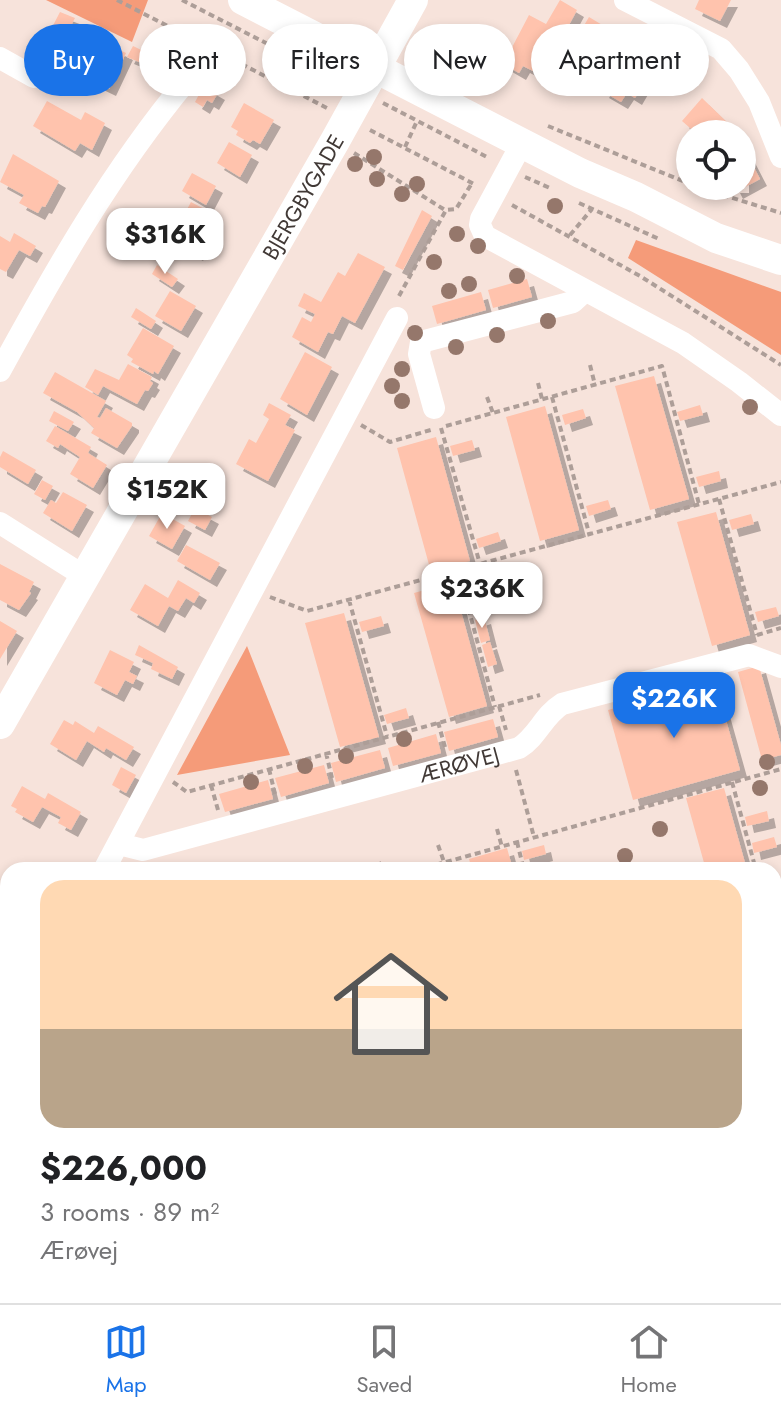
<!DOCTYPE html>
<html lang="en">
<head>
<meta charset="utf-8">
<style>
	:root { --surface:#fff; --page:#f6f6f6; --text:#202124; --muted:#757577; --line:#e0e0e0; --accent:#1a73e8 }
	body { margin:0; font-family:Jost,sans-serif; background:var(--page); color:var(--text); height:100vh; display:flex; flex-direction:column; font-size:30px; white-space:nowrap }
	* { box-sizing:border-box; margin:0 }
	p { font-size:26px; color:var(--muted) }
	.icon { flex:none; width:44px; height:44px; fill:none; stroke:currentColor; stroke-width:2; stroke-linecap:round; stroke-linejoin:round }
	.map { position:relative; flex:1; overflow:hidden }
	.details { position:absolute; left:0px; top:862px; width:782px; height:442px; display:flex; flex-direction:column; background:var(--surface); border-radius:24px 24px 0 0; box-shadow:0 4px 12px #0003 }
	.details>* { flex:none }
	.banner { position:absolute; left:24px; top:24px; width:734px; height:72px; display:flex; gap:16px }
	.controls { position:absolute; left:676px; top:120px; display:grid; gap:16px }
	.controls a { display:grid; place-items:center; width:80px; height:80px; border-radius:50%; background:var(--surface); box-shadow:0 4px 12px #0003; font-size:40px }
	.price { position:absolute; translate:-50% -68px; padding:0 18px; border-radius:16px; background:#fff; color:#222; font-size:26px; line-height:52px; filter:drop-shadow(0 2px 4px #0008) }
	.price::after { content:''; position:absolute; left:50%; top:48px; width:24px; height:18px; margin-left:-12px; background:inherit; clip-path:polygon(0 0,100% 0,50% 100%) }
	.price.current { background:var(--accent); color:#fff }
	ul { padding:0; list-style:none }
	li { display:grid; align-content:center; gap:16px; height:424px; padding:0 40px }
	li span { display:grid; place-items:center; height:248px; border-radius:24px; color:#555 }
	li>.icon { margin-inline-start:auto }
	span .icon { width:144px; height:144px; fill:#fffc; stroke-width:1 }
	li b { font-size:34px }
	.chip { padding:0 28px; border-radius:36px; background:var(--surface); box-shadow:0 4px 12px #0003; font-size:28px; line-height:72px }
	.chip.current { background:var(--accent); color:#fff }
	.tabs { display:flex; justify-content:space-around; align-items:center; height:112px; border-top:2px solid var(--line); background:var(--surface); font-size:22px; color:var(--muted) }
	.tabs a { display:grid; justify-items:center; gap:4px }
	.tabs .current { color:var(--accent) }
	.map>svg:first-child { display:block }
</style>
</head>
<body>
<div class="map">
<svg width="781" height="1303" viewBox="0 0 781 1303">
	<defs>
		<filter id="shadow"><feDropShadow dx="7" dy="7" stdDeviation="0" flood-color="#0004"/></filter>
	</defs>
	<rect width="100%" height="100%" fill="#f7e3db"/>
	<path fill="#f59b79" d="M46,0H148L132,42Z
		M636,240L781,292V355L628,258Z
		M247,646L290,755L177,775Z
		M8,1049V1296H62L64,1303H0V1062Z
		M174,1296H284L257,1303H148Z"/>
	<path fill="#ffc3ad" filter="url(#shadow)" d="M560,0L577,10L562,38L556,34L535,72L523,66L519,73L500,62L505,54L508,55L529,15L546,24Z
		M699,0H731L720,21L695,9Z
		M60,12L75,18L61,45L47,37Z
		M589,17L614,32L600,54L605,57L596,72L570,56L556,79L543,72L566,33L576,39Z
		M85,33L126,53L109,89L82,76L86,67L72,60Z
		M625,45L649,59L636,82L642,86L635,98L627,93L621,102L602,91L608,81L604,80Z
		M133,46L166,62L163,69L141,59L139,62L127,57Z
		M662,49L673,56L659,77L648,70Z
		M204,85L218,93L212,103L207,100L203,107L195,102Z
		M702,98L731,126L724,134H697L682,121Z
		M47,101L81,120L85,112L105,123L92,150L80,143L75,151L33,126Z
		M244,103L274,120L260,144L253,140L250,143L236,135L238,131L231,127Z
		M229,142L252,155L240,177L217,163Z
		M13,154L59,181L45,207L42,206L38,213L19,203L24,195L0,182Z
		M747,154L760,179L736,192L733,186H742V156Z
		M192,173L216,186L206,205L182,191Z
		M191,202L210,212L208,217L216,221L196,254L181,245L186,235L176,230Z
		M422,210L432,216L403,270L395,266Z
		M14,233L36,246L30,256L19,250L6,272L0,269V236L10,242Z
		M358,253L385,267L355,323L342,316L333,334L328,332L318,352L292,337L302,317L311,322L315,314L298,306L304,293L321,302L338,272L345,276Z
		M157,265L178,279L172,287L152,274Z
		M527,279L532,297L493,308L488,290Z
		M170,291L196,306L181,331L155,316Z
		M481,292L486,310L437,324L432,306Z
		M136,308L156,321L151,329L131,317Z
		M143,328L174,346L158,374L154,371L153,374L131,362L133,359L127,355Z
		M305,352L332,367L307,415L280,399Z
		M128,364L152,377L150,381L153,383L148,391L145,390L137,404L103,386L98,395L85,387L95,369L119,380Z
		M55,372L106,401L97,417L100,418L106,408L132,423V426L117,448L91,433L94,428L77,412L43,393Z
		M654,376L689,499L650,510L615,386Z
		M269,403L291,415L285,425L295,430L268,481L236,464L249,439L256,443L269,419L263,415Z
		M700,405L703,415L680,421L677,412Z
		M545,406L579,530L540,541L506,417Z
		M583,409L586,418L565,425L562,415Z
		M54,411L74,422L68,431L49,421Z
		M55,426L91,447L88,453L107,465L93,488L70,474L80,457L60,444L58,448L46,441Z
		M436,437L470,561L431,572L397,448Z
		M472,440L475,450L453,456L450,446Z
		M3,451L36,470L28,484L0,467V457Z
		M719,471L721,481L699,487L696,477Z
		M42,480L53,486L45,500L34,494Z
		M63,492L87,505L72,531L43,513L51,500L56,503Z
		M608,500L611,509L589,516L586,506Z
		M195,508L212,517L205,530L188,521Z
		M716,512L750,635L712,646L677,522Z
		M162,513L185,526L172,549L149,536Z
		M751,514L754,524L732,530L729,520Z
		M498,532L501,541L479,548L476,539Z
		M186,545L220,563L210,580L177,561Z
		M0,564L34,582L29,592L31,593L19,610L0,600Z
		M178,580L200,593L194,603L186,598L178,611L169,606L158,626L130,610L145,584L168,598Z
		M453,582L487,706L449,717L414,593Z
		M776,607L779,616L758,622L755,612Z
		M344,613L379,737L340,747L305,623Z
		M381,616L384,626L362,632L359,622Z
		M484,617L490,640L481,643L475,620Z
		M0,621L17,631L0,659Z
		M490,642L497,664L488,667L482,645Z
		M139,645L178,667L172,679L151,669L153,663L135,655Z
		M110,650L134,662L129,672L137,676L133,684L125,680L117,695L94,683Z
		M759,666L781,745V755L762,760L738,672Z
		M715,681L740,770L633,800L608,710Z
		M406,708L409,718L387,724L384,715Z
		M493,719L498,737L449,751L444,732Z
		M64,720L73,725L75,721L94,733L98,726L134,747L126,760L106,748L104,752L87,741L76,760L50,744Z
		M436,734L441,753L393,766L388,748Z
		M380,750L385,768L336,782L331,763Z
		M324,765L329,783L281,797L275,778Z
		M121,767L136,775L126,793L112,785Z
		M268,780L273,799L225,812L219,794Z
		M22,786L45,799L48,793L81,812L71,830L58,823L61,817L42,807L33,822L15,812L17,809L11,806Z
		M724,788L747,870H706L686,798Z
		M767,811L769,821L747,826L745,817Z
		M774,837L777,847L754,853L752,843Z
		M544,845L546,854L524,860L522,851Z
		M507,848L513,870H472L469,859Z
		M8,891V916L0,930V903Z"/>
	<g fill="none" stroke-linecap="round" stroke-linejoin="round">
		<path stroke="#ad9e98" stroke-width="4" stroke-dasharray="6 4" stroke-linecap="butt" d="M117,0L327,108
			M182,0L340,81
			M193,63L203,44
			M383,103L489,158
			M548,126L690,184
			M370,130L476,185
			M405,147L417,121
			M354,153L445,210
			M525,177L550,188
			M694,186L781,213
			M579,203L659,239
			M512,205L640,276L781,365
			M570,235L592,209
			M399,296L446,210L456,209L472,183
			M590,365L595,385
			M538,383L542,399
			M487,397L493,413
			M552,397L589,533
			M361,425L390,442L434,429
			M446,426L662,366L699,504
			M441,428L480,564
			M719,499L757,635
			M458,570L495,707
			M270,597L307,611L781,482
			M349,600L387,736
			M757,635L781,628
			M499,706L506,730
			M438,722L445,747
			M326,753L332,778
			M269,769L275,794
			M516,770L534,837
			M173,782L187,792L540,695
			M732,782L756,870
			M211,785L218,810
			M497,829L502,847
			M517,842L524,870
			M438,845L444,862
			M379,862L382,870
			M417,870L781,769
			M774,936L781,962
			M774,972L781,970
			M774,1126L781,1124
			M0,1155L8,1160
			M774,1259L781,1257
			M590,1296L592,1303
			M131,1303L157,1296
			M617,1303L642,1296"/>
		<g stroke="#fff" stroke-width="22">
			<path d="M625,0L721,49L739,70L759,102L781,157"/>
			<path d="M0,58L34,77"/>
			<path d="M522,143L481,219L480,225L485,236L683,343L739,382L781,415"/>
			<path d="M0,371C57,267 111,172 187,80"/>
			<path d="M434,408L419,354L421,342L573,302L585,291"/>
			<path d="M0,523L84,576"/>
			<path id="s1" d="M119,844L143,850L519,748C538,736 543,716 562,704L749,655L781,667"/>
			<path d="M104,870L397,318"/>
			<path d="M0,1031L8,1019"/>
		</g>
		<g stroke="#fff" stroke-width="30">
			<path d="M243,0L580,173L636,197L716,238L781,260"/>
			<path id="s2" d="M0,724L335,141L413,0"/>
			<path d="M774,1206L781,1205"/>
			<path d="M423,1303L448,1296"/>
		</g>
	</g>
	<g fill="#95776b">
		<circle cx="374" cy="157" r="8"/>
		<circle cx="355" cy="164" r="8"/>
		<circle cx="377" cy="179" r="8"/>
		<circle cx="417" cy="184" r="8"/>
		<circle cx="402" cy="194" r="8"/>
		<circle cx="555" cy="206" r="8"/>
		<circle cx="457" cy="234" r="8"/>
		<circle cx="478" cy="246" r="8"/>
		<circle cx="434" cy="262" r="8"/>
		<circle cx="517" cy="276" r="8"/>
		<circle cx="469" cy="284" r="8"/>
		<circle cx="449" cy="291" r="8"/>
		<circle cx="548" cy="321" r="8"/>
		<circle cx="415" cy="333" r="8"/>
		<circle cx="497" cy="335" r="8"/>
		<circle cx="456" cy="347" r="8"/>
		<circle cx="402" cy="369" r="8"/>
		<circle cx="392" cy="386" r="8"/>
		<circle cx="402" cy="401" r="8"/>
		<circle cx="750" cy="407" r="8"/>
		<circle cx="404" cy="739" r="8"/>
		<circle cx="346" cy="756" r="8"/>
		<circle cx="767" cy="762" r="8"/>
		<circle cx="305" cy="766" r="8"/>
		<circle cx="251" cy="782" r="8"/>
		<circle cx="760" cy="788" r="8"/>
		<circle cx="660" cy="829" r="8"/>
		<circle cx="625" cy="856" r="8"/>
	</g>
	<g text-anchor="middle" stroke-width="6" stroke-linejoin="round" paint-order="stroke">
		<g font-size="22" fill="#413936" stroke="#fff">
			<text dy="8" stroke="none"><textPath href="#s2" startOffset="608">BJERGBYGADE</textPath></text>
			<text dy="8" stroke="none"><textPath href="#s1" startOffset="352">ÆRØVEJ</textPath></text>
		</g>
	</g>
</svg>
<div class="controls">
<a><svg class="icon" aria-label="locate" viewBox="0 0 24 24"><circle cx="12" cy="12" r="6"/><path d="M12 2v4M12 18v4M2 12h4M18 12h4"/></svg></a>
</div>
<b class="price" style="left:165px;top:276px">$316K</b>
<b class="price" style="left:167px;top:531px">$152K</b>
<b class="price" style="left:482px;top:630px">$236K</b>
<b class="price current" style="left:674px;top:740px">$226K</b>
<div class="banner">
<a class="chip current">Buy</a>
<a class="chip">Rent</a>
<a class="chip">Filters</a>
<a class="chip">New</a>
<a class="chip">Apartment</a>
</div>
<section class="details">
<ul>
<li><span style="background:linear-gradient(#ffd9b3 60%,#b9a48a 0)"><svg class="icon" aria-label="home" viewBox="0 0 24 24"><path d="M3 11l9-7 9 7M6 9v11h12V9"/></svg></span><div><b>$226,000</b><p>3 rooms · 89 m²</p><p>Ærøvej</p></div></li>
</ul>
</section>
</div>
<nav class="tabs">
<a class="current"><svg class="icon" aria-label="map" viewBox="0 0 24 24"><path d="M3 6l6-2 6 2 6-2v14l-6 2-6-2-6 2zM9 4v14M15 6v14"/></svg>Map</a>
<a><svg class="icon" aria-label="saved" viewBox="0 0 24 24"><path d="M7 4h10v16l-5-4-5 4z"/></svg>Saved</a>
<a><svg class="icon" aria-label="home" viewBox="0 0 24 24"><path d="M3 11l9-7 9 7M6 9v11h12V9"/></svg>Home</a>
</nav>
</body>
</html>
